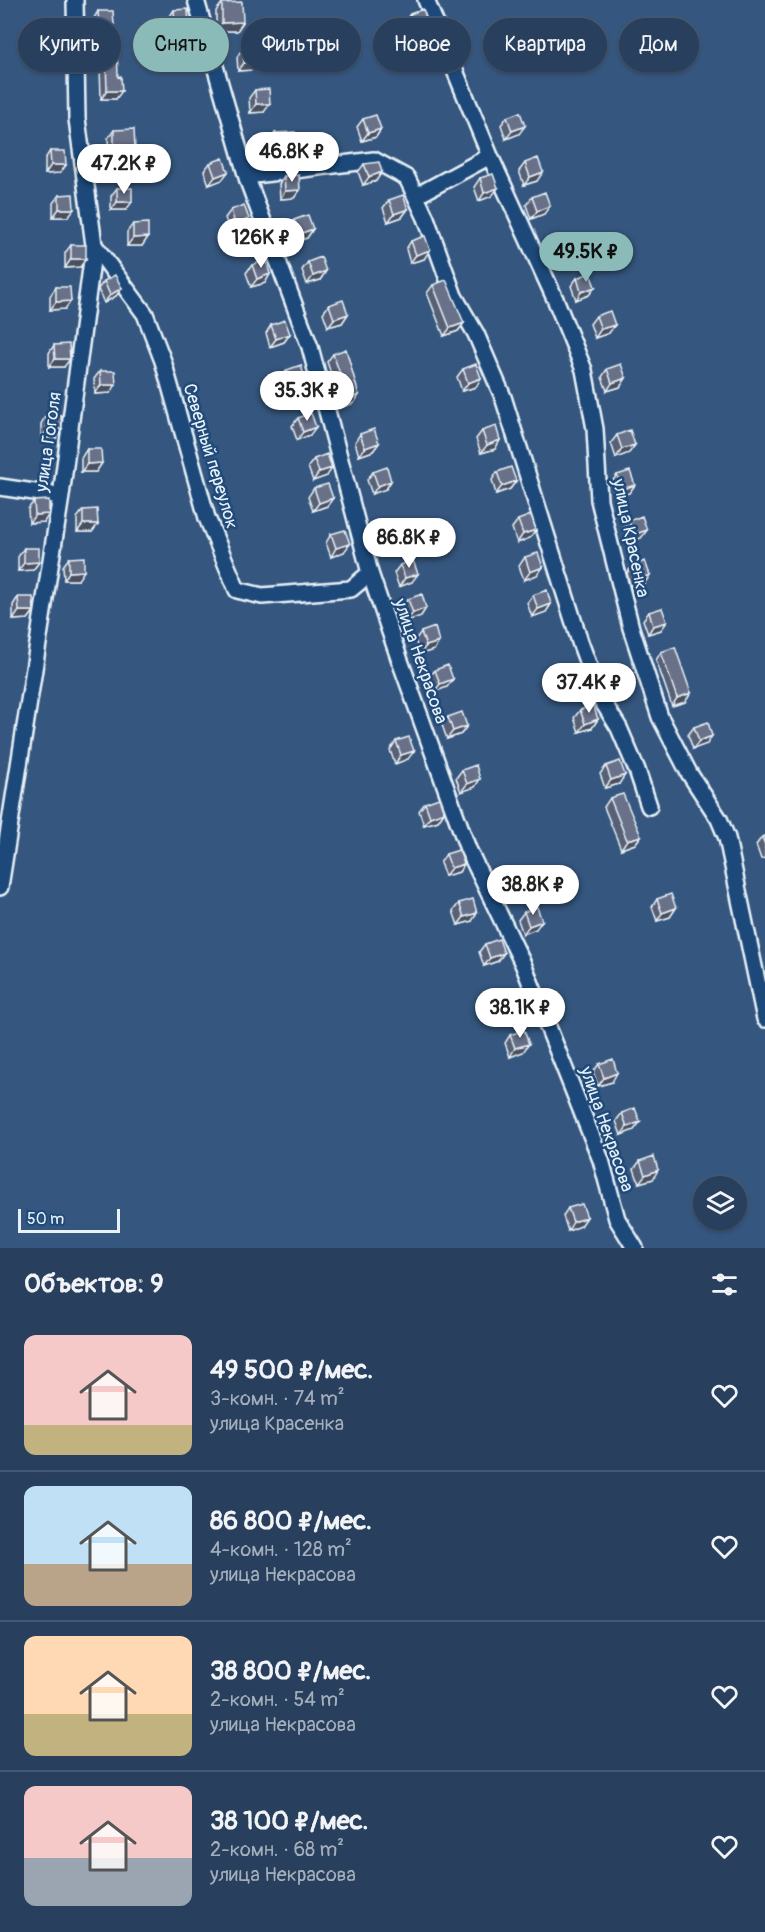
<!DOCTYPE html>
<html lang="ru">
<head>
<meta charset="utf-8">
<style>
	:root { --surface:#28405e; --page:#344b67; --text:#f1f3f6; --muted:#a5afbc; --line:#445973; --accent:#8bbbb9 }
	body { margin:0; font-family:Pangolin,sans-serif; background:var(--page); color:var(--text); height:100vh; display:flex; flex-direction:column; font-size:22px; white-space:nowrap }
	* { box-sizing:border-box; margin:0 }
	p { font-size:20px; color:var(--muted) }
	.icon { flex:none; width:33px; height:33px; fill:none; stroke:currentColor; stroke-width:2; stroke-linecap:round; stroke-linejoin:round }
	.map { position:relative; height:1248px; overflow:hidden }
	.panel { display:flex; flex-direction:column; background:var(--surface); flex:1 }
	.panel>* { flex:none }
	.banner { position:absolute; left:18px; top:18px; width:729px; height:54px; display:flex; gap:12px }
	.buttons { position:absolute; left:693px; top:1176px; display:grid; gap:12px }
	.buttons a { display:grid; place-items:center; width:54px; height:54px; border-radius:50%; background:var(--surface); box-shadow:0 2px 4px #0004,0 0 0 2px var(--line); font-size:30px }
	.scale { position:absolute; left:18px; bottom:15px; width:102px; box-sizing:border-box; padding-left:6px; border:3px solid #e8f1f8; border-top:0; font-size:16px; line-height:21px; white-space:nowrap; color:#e8f1f8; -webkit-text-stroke:4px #1f4a7a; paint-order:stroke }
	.price { position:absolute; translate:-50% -51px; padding:0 14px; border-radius:21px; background:#fff; color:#222; font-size:20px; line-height:39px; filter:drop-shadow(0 2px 3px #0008) }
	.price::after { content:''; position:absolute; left:50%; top:36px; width:18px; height:14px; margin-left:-9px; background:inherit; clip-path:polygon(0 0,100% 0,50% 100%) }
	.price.selected { background:var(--accent); color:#111 }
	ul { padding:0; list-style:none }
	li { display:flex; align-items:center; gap:18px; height:150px; padding:0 24px }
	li+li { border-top:2px solid var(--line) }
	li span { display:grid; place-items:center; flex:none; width:168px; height:120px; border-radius:12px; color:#555 }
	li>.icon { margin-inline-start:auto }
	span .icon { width:72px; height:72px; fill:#fffc; stroke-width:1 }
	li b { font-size:26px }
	h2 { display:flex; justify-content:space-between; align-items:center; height:72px; padding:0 24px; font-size:26px }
	.tag { padding:0 21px; border-radius:27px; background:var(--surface); box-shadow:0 2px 4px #0004,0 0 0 2px var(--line); font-size:21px; line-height:54px }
	.tag.selected { background:var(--accent); color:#111 }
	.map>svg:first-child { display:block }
</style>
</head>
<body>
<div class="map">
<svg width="765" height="1248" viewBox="0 0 765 1248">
	<rect width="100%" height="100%" fill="#35567e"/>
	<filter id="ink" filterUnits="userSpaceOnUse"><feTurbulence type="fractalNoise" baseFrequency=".0167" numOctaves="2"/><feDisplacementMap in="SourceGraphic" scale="12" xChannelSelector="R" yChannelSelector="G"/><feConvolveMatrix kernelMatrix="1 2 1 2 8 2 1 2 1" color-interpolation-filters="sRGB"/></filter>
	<g filter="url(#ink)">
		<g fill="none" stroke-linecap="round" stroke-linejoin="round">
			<defs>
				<path id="minor" d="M196,0L248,181L310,347L370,573L399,658L468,849L523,964L601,1160L617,1219L635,1248
					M426,0L490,156L556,301L584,370L595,429L599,500L631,628L660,717L689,773L719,819L727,838L765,1019
					M247,176L374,160L407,178L426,218L454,296L476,334L503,397L580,642L601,699L619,728L637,770L649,806
					M416,196L490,156
					M94,245L145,314L163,361L207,518L237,590L262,596L351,589L370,573
					M0,487L61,496
					M0,887L61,496L94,245L77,119L75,0"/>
			</defs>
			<use href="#minor" stroke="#e8f1f8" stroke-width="20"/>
			<use href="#minor" stroke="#1f4a7a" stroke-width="15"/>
		</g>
		<path fill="#596175" stroke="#e8f1f8" stroke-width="1.5" d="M222,3L243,22L237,31H216V11Z
			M174,10L189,24L183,32L169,33L168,19Z
			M98,11L114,25L108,34H93V20Z
			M410,14L428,23L422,31L409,36L404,22Z
			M102,46L116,99H101L100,69H97V55Z
			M243,48L258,62L252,70L238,71L237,57Z
			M415,49L428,67L414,71L409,57Z
			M255,90L264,112L250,113L249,98Z
			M507,117L519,134L506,139L501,125Z
			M363,119L381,129L376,137L362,141L357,127Z
			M114,130L135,149L129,158H109L108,138Z
			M275,133L295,152L290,160L269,161V141Z
			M50,151L66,165L60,173L45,174V159Z
			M210,163L222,180L209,185L204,171Z
			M525,163L537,181L524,185L519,171Z
			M364,164L376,181L363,185L358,172Z
			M284,176L300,190L294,198L280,199L279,184Z
			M480,178L492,196L479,201L474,187Z
			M117,188L126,210H111V196Z
			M59,195L68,217H53V203Z
			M532,197L544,214L531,219L526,205Z
			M389,200L408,209L402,217L388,222L383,208Z
			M231,210L243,227L230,232L225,218Z
			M294,220L313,229L307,238L293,242L289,228Z
			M133,224L148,237L142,246H127V232Z
			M411,241L424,259L410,263L406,249Z
			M555,244L567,261L554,266L549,252Z
			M71,245L80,267L65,268V253Z
			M308,262L326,271L320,280L307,284L302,270Z
			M252,265L270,274L265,283L251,287L246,273Z
			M577,278L595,287L589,295L576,300L571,286Z
			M104,281L122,288L116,296L104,303L98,289Z
			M433,285L464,323L458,331L444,336L427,293Z
			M56,287L65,309L50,310V296Z
			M329,305L348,314L342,323L328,327L323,313Z
			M596,316L609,333L595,338L590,324Z
			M271,325L290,334L284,342L270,347L266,333Z
			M54,345L64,367H49V353Z
			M333,354L359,395L354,403L340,408L335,394L337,391L327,362Z
			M463,369L476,387L462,391L457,377Z
			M607,369L626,378L620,387L607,391L602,377Z
			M287,370L300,387L286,392L281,378Z
			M100,371L110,393L95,394L94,379Z
			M46,415L56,438H41V424Z
			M298,418L310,435L297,440L292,426Z
			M482,431L500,440L495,449L481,453L476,439Z
			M360,434L379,443L373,451L359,456L355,442Z
			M617,435L635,445L629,453L616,458L611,443Z
			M87,449L102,463L96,472H81V458Z
			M314,459L327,476L313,481L308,467Z
			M373,472L391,481L386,489L372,494L367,480Z
			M497,472L516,481L510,489L496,494L492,480Z
			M617,475L635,485L629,493L616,498L611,483Z
			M314,488L333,498L327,506L313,511L308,497Z
			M34,501L44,522L29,523L28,509Z
			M83,510L98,524L92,532H77V518Z
			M518,520L536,530L530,538L517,543L512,528Z
			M629,521L647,530L641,538L628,543L623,529Z
			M384,525L402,534L397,543L383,547L378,533Z
			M331,534L344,552L331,557L326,543Z
			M24,548L39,562L33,570L18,571V557Z
			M525,557L543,567L537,575L524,580L519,566Z
			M69,558L78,580H64L63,566Z
			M400,565L412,582L399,587L394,573Z
			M633,565L645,583L631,588L627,573Z
			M533,595L551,604L546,612L532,617L527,603Z
			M18,597L34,611L28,619L13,620V605Z
			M408,599L426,608L421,616L407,621L402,607Z
			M649,612L661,630L648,634L643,620Z
			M421,632L434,650L420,654L415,640Z
			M661,652L691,693L685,702L672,706L656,660Z
			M563,669L575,687L562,691L557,677Z
			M435,670L453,679L447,687L434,692L429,678Z
			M580,710L598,719L592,728L579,732L574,718Z
			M448,717L467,726L461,734L447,739L442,725Z
			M694,727L707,744L693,749L688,735Z
			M396,741L408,759L395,764L390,750Z
			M606,766L619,784L605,788L600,774Z
			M462,770L475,787L461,792L456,778Z
			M610,798L641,836L635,844L621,849L604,807Z
			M425,803L444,812L438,821L424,825L419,811Z
			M765,836V858L761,859L756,845L762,837Z
			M446,854L464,864L459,872L445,876L440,863Z
			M657,899L676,908L670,917L657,921L652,907Z
			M459,903L472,921L458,925L453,911Z
			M524,912L536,929L523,934L518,920Z
			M485,944L504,953L498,961L484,966L479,952Z
			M510,1035L523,1052L510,1057L505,1043Z
			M599,1064L612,1082L598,1086L593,1072Z
			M622,1113L640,1122L634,1130L621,1135L616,1121Z
			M640,1161L653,1179L639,1183L634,1169Z
			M568,1208L587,1217L581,1226L568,1231L563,1216Z"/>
		<path fill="#484f5f" stroke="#e8f1f8" stroke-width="1.5" d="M243,22L237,31H216L222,23Z
			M428,23L422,31L409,36L414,27Z
			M189,24L183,32L169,33L175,25Z
			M114,25L108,34H93L99,26Z
			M434,58L428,67L414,71L420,63Z
			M103,61H106L100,69H97Z
			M258,62L252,70L238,71L244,63Z
			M107,91H122L116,99H101Z
			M256,104H270L264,112L250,113Z
			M525,126L519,134L506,139L512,131Z
			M381,129L376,137L362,141L368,133Z
			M135,149L129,158H109L114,150Z
			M295,152L290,160L269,161L275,153Z
			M51,165H66L60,173L45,174Z
			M228,172L222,180L209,185L215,177Z
			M382,172L376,181L363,185L369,177Z
			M543,172L537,181L524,185L530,177Z
			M498,188L492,196L479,201L484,193Z
			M300,190L294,198L280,199L285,191Z
			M117,202H132L126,210H111Z
			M550,206L544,214L531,219L537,211Z
			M59,209H74L68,217H53Z
			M408,209L402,217L388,222L394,214Z
			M249,219L243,227L230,232L235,224Z
			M313,229L307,238L293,242L299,234Z
			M148,237L142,246H127L133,238Z
			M430,250L424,259L410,263L416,255Z
			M573,253L567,261L554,266L560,258Z
			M71,259H86L80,267L65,268Z
			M326,271L320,280L307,284L313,276Z
			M270,274L265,283L251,287L257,279Z
			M595,287L589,295L576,300L581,292Z
			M122,288L116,296L104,303L110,295Z
			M71,301L65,309L50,310L56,302Z
			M348,314L342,323L328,327L334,319Z
			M464,323L458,331L444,336L450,328Z
			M615,325L609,333L595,338L601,329Z
			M290,334L284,342L270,347L276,339Z
			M55,359H70L64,367H49Z
			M481,378L476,387L462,391L468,383Z
			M626,378L620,387L607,391L612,383Z
			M305,379L300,387L286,392L292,384Z
			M101,385H116L110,393L95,394Z
			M359,395L354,403L340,408L346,400Z
			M316,427L310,435L297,440L303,432Z
			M62,429L56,438H41L47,430Z
			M500,440L495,449L481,453L487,445Z
			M379,443L373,451L359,456L365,448Z
			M635,445L629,453L616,458L622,449Z
			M102,463L96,472H81L87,464Z
			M332,468L327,476L313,481L319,472Z
			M391,481L386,489L372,494L378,486Z
			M516,481L510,489L496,494L502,486Z
			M635,485L629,493L616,498L622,489Z
			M333,498L327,506L313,511L319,503Z
			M49,514L44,522L29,523L35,515Z
			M83,524H98L92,532H77Z
			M536,530L530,538L517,543L523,534Z
			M647,530L641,538L628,543L633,535Z
			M402,534L397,543L383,547L389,539Z
			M350,544L344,552L331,557L336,548Z
			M39,562L33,570L18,571L24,563Z
			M543,567L537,575L524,580L530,572Z
			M84,571L78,580H64L69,572Z
			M418,574L412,582L399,587L405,578Z
			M650,575L645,583L631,588L637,580Z
			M551,604L546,612L532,617L538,609Z
			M426,608L421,616L407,621L413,613Z
			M19,611H34L28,619L13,620Z
			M667,622L661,630L648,634L653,626Z
			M439,642L434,650L420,654L426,646Z
			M581,678L575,687L562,691L568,683Z
			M453,679L447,687L434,692L440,684Z
			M691,693L685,702L672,706L677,698Z
			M598,719L592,728L579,732L585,724Z
			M467,726L461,734L447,739L453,731Z
			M712,736L707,744L693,749L699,741Z
			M414,751L408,759L395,764L401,755Z
			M625,775L619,784L605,788L611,780Z
			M480,779L475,787L461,792L467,784Z
			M444,812L438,821L424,825L430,817Z
			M641,836L635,844L621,849L627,840Z
			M464,864L459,872L445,876L451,868Z
			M676,908L670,917L657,921L662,913Z
			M477,913L472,921L458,925L464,917Z
			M542,921L536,929L523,934L529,926Z
			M504,953L498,961L484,966L490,958Z
			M529,1044L523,1052L510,1057L515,1048Z
			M617,1073L612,1082L598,1086L604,1078Z
			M640,1122L634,1130L621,1135L627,1127Z
			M658,1170L653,1179L639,1183L645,1175Z
			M587,1217L581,1226L568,1231L573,1222Z"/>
		<path fill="#677188" stroke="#e8f1f8" stroke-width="1.5" d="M242,2L243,22L222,23V3Z
			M188,9L189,24L175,25L174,10Z
			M423,9L428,23L414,27L410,14Z
			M98,11H113L114,25L99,26Z
			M429,44L434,58L420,63L415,49Z
			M102,46H117L118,77L121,76L122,91H107L106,61H103Z
			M257,47L258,62L244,63L243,48Z
			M269,89L270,104H256L255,90Z
			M520,112L525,126L512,131L507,117Z
			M376,115L381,129L368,133L363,119Z
			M134,129L135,149L114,150V130Z
			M295,132V152L275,153V133Z
			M50,151H65L66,165H51Z
			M223,158L228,172L215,177L210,163Z
			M538,158L543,172L530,177L525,163Z
			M379,162L382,172L369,177L364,164Z
			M493,174L498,188L484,193L480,178Z
			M299,175L300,190L285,191L284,176Z
			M117,188H132V202H117Z
			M545,192L550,206L537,211L532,197Z
			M73,194L74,209H59V195Z
			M403,195L408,209L394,214L389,200Z
			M244,205L249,219L235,224L231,210Z
			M308,215L313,229L299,234L294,220Z
			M148,223V237L133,238V224Z
			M425,236L430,250L416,255L411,241Z
			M568,239L573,253L560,258L555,244Z
			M71,245H86V259H71Z
			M321,257L326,271L313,276L308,262Z
			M266,260L270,274L257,279L252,265Z
			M590,273L595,287L581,292L577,278Z
			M115,275L122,288L110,295L104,281Z
			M446,280L464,323L450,328L433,285Z
			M56,287H70L71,301L56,302Z
			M343,300L348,314L334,319L329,305Z
			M610,311L615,325L601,329L596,316Z
			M285,320L290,334L276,339L271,325Z
			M69,344L70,359H55L54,345Z
			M346,349L359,395L346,400L341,386L344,385L333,354Z
			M476,364L481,378L468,383L463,369Z
			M621,364L626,378L612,383L607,369Z
			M301,365L305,379L292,384L287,370Z
			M100,371H115L116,385H101Z
			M311,413L316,427L303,432L298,418Z
			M46,415H61L62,429L47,430Z
			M496,426L500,440L487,445L482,431Z
			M374,429L379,443L365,448L360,434Z
			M630,430L635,445L622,449L617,435Z
			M87,449H101L102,463L87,464Z
			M327,454L332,468L319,472L314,459Z
			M387,467L391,481L378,486L373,472Z
			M511,467L516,481L502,486L497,472Z
			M630,471L635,485L622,489L617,475Z
			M328,484L333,498L319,503L314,488Z
			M49,500V514L35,515L34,501Z
			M97,509L98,524H83V510Z
			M531,515L536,530L523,534L518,520Z
			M642,516L647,530L633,535L629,521Z
			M398,520L402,534L389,539L384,525Z
			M345,530L350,544L336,548L331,534Z
			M24,548H39V562L24,563Z
			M538,553L543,567L530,572L525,557Z
			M84,557V571L69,572V558Z
			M413,560L418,574L405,578L400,565Z
			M645,561L650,575L637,580L633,565Z
			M547,590L551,604L538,609L533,595Z
			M422,594L426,608L413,613L408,599Z
			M18,597H33L34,611H19Z
			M662,608L667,622L653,626L649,612Z
			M435,627L439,642L426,646L421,632Z
			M675,647L691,693L677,698L661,652Z
			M448,665L453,679L440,684L435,670Z
			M576,665L581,678L568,683L563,669Z
			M593,705L598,719L585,724L580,710Z
			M462,712L467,726L453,731L448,717Z
			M708,722L712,736L699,741L694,727Z
			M409,737L414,751L401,755L396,741Z
			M620,761L625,775L611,780L606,766Z
			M476,765L480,779L467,784L462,770Z
			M623,794L641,836L627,840L610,798Z
			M439,798L444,812L430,817L425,803Z
			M765,836V845L762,837Z
			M459,850L464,864L451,868L446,854Z
			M671,894L676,908L662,913L657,899Z
			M473,899L477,913L464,917L459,903Z
			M537,907L542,921L529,926L524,912Z
			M499,939L504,953L490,958L485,944Z
			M524,1030L529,1044L515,1048L510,1035Z
			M613,1059L617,1073L604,1078L599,1064Z
			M635,1108L640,1122L627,1127L622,1113Z
			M654,1156L658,1170L645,1175L640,1161Z
			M582,1204L587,1217L573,1222L568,1208Z"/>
	</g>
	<g text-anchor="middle" stroke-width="5" stroke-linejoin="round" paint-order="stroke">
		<g font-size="18" fill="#e8f1f8" stroke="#1f4a7a">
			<text transform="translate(48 442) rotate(-82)" y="6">улица Гоголя</text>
			<text transform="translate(211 456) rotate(73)" y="6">Северный переулок</text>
			<text transform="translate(631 538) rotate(78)" y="6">улица Красенка</text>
			<text transform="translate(421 661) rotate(71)" y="6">улица Некрасова</text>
			<text transform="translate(607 1129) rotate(71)" y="6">улица Некрасова</text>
		</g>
	</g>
</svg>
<div class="buttons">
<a><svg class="icon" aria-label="layers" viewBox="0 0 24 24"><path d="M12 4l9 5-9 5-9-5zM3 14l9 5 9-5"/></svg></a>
</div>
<div class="scale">50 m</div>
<b class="price" style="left:292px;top:183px">46.8K ₽</b>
<b class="price" style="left:124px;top:195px">47.2K ₽</b>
<b class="price" style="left:261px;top:269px">126K ₽</b>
<b class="price selected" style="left:586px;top:283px">49.5K ₽</b>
<b class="price" style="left:307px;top:422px">35.3K ₽</b>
<b class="price" style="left:409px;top:569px">86.8K ₽</b>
<b class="price" style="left:589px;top:714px">37.4K ₽</b>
<b class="price" style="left:533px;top:916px">38.8K ₽</b>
<b class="price" style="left:520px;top:1039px">38.1K ₽</b>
<div class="banner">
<a class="tag">Купить</a>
<a class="tag selected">Снять</a>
<a class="tag">Фильтры</a>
<a class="tag">Новое</a>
<a class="tag">Квартира</a>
<a class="tag">Дом</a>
</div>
</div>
<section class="panel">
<h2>Объектов: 9<svg class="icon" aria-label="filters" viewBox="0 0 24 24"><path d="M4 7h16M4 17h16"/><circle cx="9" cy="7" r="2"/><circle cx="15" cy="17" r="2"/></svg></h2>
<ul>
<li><span style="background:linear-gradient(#f6c9c9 75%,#c2b280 0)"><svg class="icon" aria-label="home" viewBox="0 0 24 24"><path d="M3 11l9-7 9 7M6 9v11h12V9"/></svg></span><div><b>49 500 ₽/мес.</b><p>3-комн. · 74 m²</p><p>улица Красенка</p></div><svg class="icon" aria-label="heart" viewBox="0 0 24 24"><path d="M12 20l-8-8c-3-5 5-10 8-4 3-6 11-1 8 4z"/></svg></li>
<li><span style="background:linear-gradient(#bfe0f5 65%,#b9a48a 0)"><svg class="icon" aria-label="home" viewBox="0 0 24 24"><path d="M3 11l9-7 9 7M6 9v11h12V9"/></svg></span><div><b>86 800 ₽/мес.</b><p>4-комн. · 128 m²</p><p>улица Некрасова</p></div><svg class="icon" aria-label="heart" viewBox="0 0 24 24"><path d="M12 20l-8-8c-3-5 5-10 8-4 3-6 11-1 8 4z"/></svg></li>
<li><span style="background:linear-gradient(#ffd9b3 65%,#c2b280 0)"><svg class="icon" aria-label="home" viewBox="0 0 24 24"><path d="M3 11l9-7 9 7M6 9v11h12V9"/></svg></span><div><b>38 800 ₽/мес.</b><p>2-комн. · 54 m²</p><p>улица Некрасова</p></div><svg class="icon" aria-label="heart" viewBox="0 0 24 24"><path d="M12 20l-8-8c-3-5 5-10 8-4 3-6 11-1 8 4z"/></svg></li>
<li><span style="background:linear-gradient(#f6c9c9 60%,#9aa5b1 0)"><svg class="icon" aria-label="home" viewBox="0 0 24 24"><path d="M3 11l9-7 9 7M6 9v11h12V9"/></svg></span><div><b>38 100 ₽/мес.</b><p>2-комн. · 68 m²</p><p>улица Некрасова</p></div><svg class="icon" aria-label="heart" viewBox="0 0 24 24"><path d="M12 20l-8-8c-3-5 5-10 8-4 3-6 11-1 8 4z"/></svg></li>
</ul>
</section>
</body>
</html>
